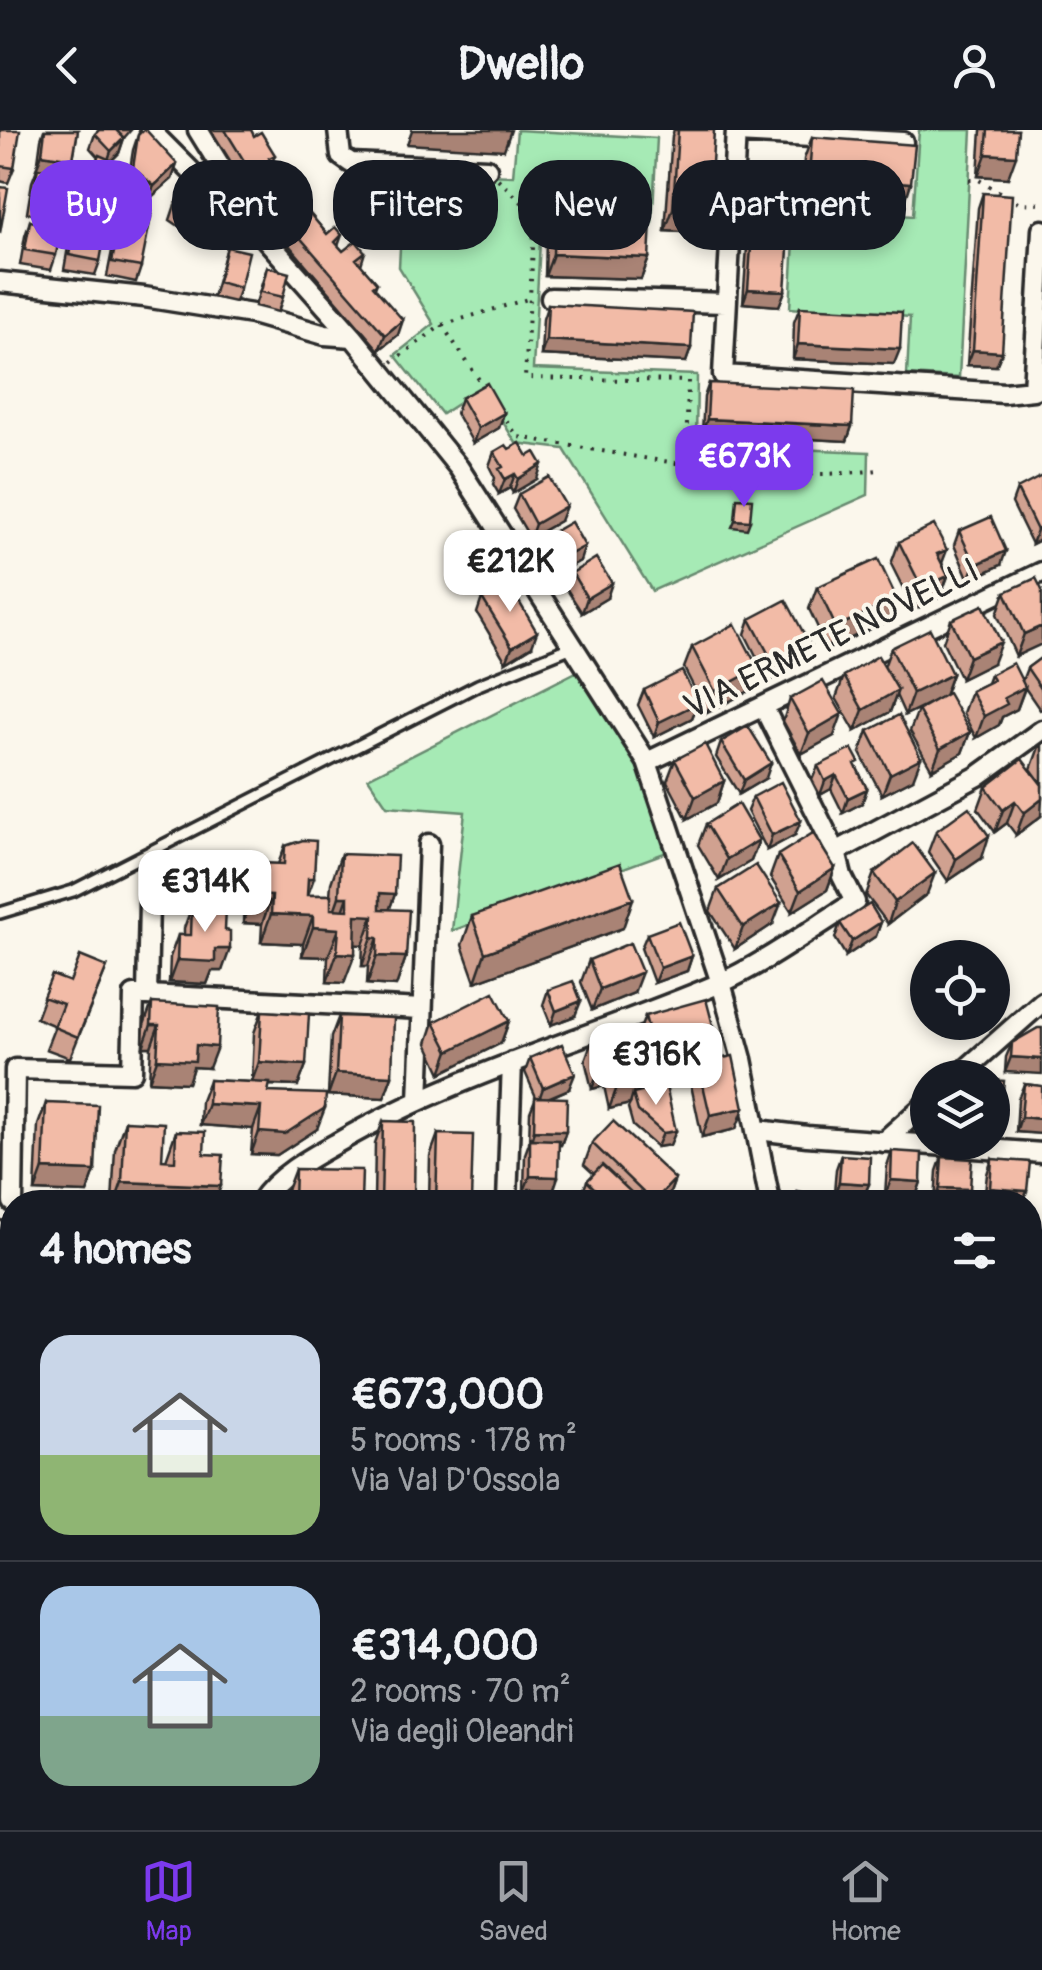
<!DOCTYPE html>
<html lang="en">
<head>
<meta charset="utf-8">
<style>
	:root { --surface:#171b24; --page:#20242c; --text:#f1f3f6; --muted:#9ea1a6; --line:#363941; --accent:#7c3aed }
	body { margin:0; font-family:Pangolin,sans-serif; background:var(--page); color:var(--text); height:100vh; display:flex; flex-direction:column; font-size:38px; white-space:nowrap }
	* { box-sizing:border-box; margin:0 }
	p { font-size:32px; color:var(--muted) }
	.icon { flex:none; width:55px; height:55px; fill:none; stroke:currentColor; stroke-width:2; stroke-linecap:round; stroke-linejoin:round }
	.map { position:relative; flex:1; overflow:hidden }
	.details { position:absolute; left:0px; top:1060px; width:1042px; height:640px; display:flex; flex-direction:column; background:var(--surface); border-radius:40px 40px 0 0; box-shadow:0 5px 15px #0003 }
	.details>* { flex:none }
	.banner { position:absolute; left:30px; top:30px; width:982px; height:90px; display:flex; gap:20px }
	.tools { position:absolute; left:910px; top:810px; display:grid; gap:20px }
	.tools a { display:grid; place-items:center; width:100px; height:100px; border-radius:50%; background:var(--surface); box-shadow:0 5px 15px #0003; font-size:50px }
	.price { position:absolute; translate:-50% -85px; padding:0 22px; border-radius:20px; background:#fff; color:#222; font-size:32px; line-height:65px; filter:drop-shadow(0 2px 5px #0008) }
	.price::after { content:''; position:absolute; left:50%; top:60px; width:30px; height:22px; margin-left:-15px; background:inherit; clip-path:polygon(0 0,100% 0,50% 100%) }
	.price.current { background:var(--accent); color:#fff }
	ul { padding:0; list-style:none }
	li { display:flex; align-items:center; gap:30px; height:250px; padding:0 40px }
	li+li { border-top:2px solid var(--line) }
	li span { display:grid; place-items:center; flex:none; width:280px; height:200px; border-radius:30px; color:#555 }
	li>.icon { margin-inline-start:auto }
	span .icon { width:120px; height:120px; fill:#fffc; stroke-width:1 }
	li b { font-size:42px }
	h2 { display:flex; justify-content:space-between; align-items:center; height:120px; padding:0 40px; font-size:42px }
	.pill { padding:0 35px; border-radius:40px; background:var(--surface); box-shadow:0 5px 15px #0003; font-size:35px; line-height:90px }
	.pill.current { background:var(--accent); color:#fff }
	header { display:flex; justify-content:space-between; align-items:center; height:130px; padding:0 40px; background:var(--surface); font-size:45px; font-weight:800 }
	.tab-bar { display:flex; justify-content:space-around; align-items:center; height:140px; border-top:2px solid var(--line); background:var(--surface); font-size:28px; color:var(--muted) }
	.tab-bar a { display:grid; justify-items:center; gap:5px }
	.tab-bar .current { color:var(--accent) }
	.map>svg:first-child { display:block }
</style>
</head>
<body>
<header><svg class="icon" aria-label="back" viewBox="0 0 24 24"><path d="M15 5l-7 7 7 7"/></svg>Dwello<svg class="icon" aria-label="person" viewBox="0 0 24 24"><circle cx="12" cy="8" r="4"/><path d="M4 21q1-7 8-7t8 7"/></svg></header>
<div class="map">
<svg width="1042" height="1700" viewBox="0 0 1042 1700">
	<rect width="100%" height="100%" fill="#fbf7ec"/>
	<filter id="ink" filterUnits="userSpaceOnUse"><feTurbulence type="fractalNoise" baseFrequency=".01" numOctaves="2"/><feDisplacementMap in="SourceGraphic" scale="20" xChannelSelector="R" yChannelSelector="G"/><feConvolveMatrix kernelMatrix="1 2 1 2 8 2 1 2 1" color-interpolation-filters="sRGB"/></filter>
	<g filter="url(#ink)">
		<path fill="#a6eab5" stroke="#688a70" stroke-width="2.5" d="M517,0L657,8L652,96L541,93L533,239L697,245L696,315L869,322L868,365L652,461L564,319L516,313L482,258L442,284L395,225L434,194L399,137L404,42L513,46Z
			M919,0H972L959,248L907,245L910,187L790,178L796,78L913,86Z
			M578,541L643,635L670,721L452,801L465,682L387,676L368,648Z
			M651,1688H925L924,1700H649Z"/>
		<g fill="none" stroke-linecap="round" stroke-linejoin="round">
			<defs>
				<path id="lane" d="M0,783L73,761L478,555L572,517
					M0,1250L12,1249
					M564,1700L565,1688"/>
				<path id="street" d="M150,0L205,55L234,70L241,77
					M198,0L264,107L353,207L459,338L647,632L721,853L742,929L770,1072
					M338,0L341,26L351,33L487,39
					M736,0L723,245L1004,263L1033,260L1042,256
					M736,3L903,12
					M0,152L144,167L252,184L325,205L353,207
					M551,168L726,173
					M1033,260L1042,100
					M647,632L1042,442
					M836,722L978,646L1042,600
					M147,865L422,879
					M956,948L1042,872
					M419,971L429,714
					M758,1000L807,1006L1042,1023
					M883,1012L928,972
					M13,1072L15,939L132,942L134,865H147L149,773
					M260,1072C277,1046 310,1028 337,1013C457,943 591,908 718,854C762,835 813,798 855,772L842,746L836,722L764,578
					M507,1072L512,932
					M1030,1643L1042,1558
					M50,1700C62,1689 77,1689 89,1700
					M632,1700L634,1688
					M1022,1700L1024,1688"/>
				<path id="secondary" d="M0,1105H12
					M1030,1197L1042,1199"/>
			</defs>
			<use href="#lane" stroke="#2b2b2b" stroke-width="16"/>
			<use href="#street" stroke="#2b2b2b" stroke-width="25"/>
			<use href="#secondary" stroke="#2b2b2b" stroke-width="32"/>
			<path stroke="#2b2b2b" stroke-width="4" stroke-dasharray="2.5 8" stroke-linecap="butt" d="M498,49L535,85L525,248L688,251L686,333
				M969,50H979L1018,73L1042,74
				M442,195L484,257
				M392,232L442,195L531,168
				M501,282L518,307C635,325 759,355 878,340L881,335
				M0,1596L12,1597
				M238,1693L239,1688"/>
			<use href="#lane" stroke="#fbf7ec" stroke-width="9"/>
			<use href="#street" stroke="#fbf7ec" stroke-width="18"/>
			<use href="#secondary" stroke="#fbf7ec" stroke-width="25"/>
		</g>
		<path fill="#d0a190" stroke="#2b2b2b" stroke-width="2.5" d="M0,0L14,38L8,53L0,51Z
			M44,0H78L73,29L68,43L66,74L60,88L27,83L32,52L37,39L41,9Z
			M99,0H131L124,8L119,23L112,30L113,31L104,54L90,48L98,27L90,18L95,4Z
			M211,0H251L254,6L275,25L272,33L292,63L327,104L342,105L338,116L343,121L365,122L361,135L377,153L375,158L398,205L379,220L265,87Z
			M674,0H714L701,103L665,101L672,6Z
			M981,0H1018L1008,48L978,46Z
			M138,5L177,34L172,49L148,70L128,52L133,20Z
			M812,7L904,75L801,67L804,29Z
			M755,62L785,161L779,176L743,173L750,76Z
			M983,63L1002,222L996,236L967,235L978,78Z
			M80,67L100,131L95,145L64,140L74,82Z
			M175,75L212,82L195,107L170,90Z
			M123,76L141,137L136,152L107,146L118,91Z
			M554,88L649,128L641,149L545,146L546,110Z
			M30,91L56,125L51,140L20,135L25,106Z
			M227,117L240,158L235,172L213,167Z
			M267,137L283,167L278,182L255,176Z
			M548,174L691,218L686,232L541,225L543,189Z
			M800,177L894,234L793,229L794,192Z
			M709,253L852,296L847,311L702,303L704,267Z
			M461,268L504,283L499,298L473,313L456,283Z
			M509,319L537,349L513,363L510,358L499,364L493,354L495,348L489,336L494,322Z
			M1017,359L1042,409L1032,414L1012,373Z
			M519,364L560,391L530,408L513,379Z
			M959,401L1001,435L969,450L954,415Z
			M545,407L580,431L553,446L539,422Z
			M899,412L942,433L948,446L940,467L914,480L891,434Z
			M572,443L607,468L582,483L566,458Z
			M817,457L889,490L828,519L809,479Z
			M1042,460L1016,526L997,484L1005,462Z
			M482,468L532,516L506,532L477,483Z
			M750,489L811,517L806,532L769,551L745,504Z
			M951,490L993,533L961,549L943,512Z
			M692,517L758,538L751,560L707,583L684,538Z
			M891,518L952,544L945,564L970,602L962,623L932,640L910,601L918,580L928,574L905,585L896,565L890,582L855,601L836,568L844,546L884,537Z
			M1042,527V579L1040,580L1025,558L1017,579L1002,587L999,595L976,608L963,583L971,561L987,553L990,545L1022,551L1027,538Z
			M644,560L698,573L692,588L654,607L638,575Z
			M790,569L834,606L801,624L783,591Z
			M868,601L913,649L882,665L860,623Z
			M721,612L766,648L739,664L716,627Z
			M1042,615V654L1031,639L1039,617Z
			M675,630L724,651L717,673L687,689L667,651Z
			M818,636L857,638L867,659L862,673L843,683L831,659L820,665L812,650Z
			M986,657L1041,686L1016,705L1007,693L995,702L978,679Z
			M753,667L795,705L767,720L747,681Z
			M706,694L759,710L751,731L719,750L698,715Z
			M936,701L982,728L948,751L928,722Z
			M285,716L308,765H330L331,753L341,724L395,764L389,780L406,827L396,856L367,854L368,836H362L363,815L355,814L344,853L327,852L328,827L302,826L303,814L261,812L262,794L243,793L244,761L255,733L278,734Z
			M778,725L835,738L827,760L792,782L770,747Z
			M874,743L927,764L888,794L866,765Z
			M718,759L773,794L735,819L710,781Z
			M192,776L225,800L222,841H212L207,854L169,852L170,827L178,805H184V798Z
			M472,786L623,798L475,852L462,815Z
			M881,792L876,806L846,826L835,808L840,793Z
			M647,804L692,826L687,841L654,853L641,818Z
			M589,830L634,863L592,880L581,852Z
			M107,837L70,928L46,919L55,896L36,888L52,845L70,852Z
			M548,860L575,886L551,895L543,875Z
			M152,873L209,938L193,937L188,953L149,951L151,917H143L144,895Z
			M262,881L306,935L298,956L269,955L268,962L317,999L277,1025L251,1024L253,999L200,995L201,971L209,950L252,952L254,903Z
			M339,886L392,946L384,968L328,965L331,907Z
			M645,886L708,929L647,945L637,908Z
			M509,891L501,913L441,943L427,913L434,892Z
			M1038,898L1005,942L1006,927L1012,913Z
			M593,908L637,963L670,1015L657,1017L633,996L628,978L630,974L609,979L604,956L592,959L585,930Z
			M530,928L569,959L549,968L566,1001L561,1015H559L553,1060L561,1072H524L528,1061H524L525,1024L529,1013L530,982L536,967L525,942Z
			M698,933L736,999L702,1007L691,955Z
			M1024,954L1042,956V1004L1016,1002L1018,969Z
			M46,973L95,1041L87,1063L35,1061L38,995Z
			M125,991L162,1030H166L176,1001L204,1024L215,1072H112L115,1020Z
			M383,991L414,1072H374L375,1013Z
			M438,1004L471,1072H429L430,1026Z
			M592,1013L675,1049L667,1071L665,1072H579L587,1051L594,1044L584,1035Z
			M892,1021L921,1052L916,1066L885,1065L887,1036Z
			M841,1025L869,1054L863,1068L844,1067L843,1072H830L834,1063L836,1039Z
			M942,1027L970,1059L966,1072H935L937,1041Z
			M992,1029L1023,1072H984L987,1044Z
			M295,1039L361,1072H286L287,1060Z
			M1030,1120L1042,1122V1178L1030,1175Z
			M1030,1206L1042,1208V1372L1031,1423Z
			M12,1537V1575L7,1574Z
			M1042,1664V1700H1035L1039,1688Z
			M376,1688H507L503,1699L485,1697V1700H374Z
			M570,1688H605L600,1700H569Z"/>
		<path fill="#a98375" stroke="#2b2b2b" stroke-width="2.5" d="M412,0H511L504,20L407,14Z
			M124,8L119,23L106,36L111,21Z
			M42,24L73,29L68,43L36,39Z
			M986,24L1016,26L1008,48L978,46Z
			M177,34L172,49L148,70L154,56Z
			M809,45L911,53L904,75L801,67Z
			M218,68L212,82L195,107L201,92Z
			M673,79L709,82L701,103L665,101Z
			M553,124L649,128L641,149L545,146Z
			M748,159L785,161L779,176L743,173Z
			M403,190L398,205L379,220L385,205Z
			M546,210L691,218L686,232L541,225Z
			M798,214L900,219L894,234L793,229Z
			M973,220L1002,222L996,236L967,235Z
			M504,283L499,298L473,313L478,298Z
			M707,289L852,296L847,311L702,303Z
			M542,334L537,349L513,363L518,349Z
			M515,344L510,358L499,364L505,349Z
			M566,376L560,391L530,408L535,394Z
			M735,390L750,391L747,399L732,397Z
			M1042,397V409L1032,414L1037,400Z
			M585,416L580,431L553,446L558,431Z
			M947,420L939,441L937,424Z
			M1006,421L1001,435L969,450L975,435Z
			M948,446L940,467L914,480L922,458Z
			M612,453L607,468L582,483L587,468Z
			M897,469L889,490L828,519L836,497Z
			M1042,496V514L1016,526L1024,504Z
			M537,502L532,516L506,532L512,517Z
			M1001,512L993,533L961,549L969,527Z
			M811,517L806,532L769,551L775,536Z
			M758,538L751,560L707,583L715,561Z
			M952,544L944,566L905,585L913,563Z
			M1025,557L1017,579L1002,587L999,595L976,608L984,586L1004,568Z
			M898,560L890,582L855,601L863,580Z
			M698,573L692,588L654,607L659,592Z
			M842,584L834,606L801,624L809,603Z
			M970,602L962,623L932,640L940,619Z
			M921,628L913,649L882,665L890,644Z
			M771,633L766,648L739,664L744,650Z
			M836,645L831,659L820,665L825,651Z
			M724,651L717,673L687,689L695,667Z
			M867,659L862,673L843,683L848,668Z
			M1042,669L1041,686L1016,705L1024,683Z
			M1015,671L1007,693L995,702L1003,680Z
			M801,691L795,705L767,720L772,705Z
			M989,706L982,728L948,751L956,729Z
			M759,710L751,731L719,750L727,729Z
			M835,738L827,760L792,782L800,761Z
			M935,743L927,764L888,794L895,772Z
			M308,748H314L304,776Z
			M380,763L395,764L385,792L373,786L363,815L346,814L356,785Z
			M253,765L272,766L262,794L243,793Z
			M339,767H348L338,796L329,795Z
			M633,769L623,798L475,852L485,823Z
			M781,773L773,794L735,819L743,797Z
			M271,784L313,786L303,814L261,812Z
			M881,792L876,806L846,826L852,811Z
			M313,797L339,799L328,827L302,826Z
			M372,807L378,808L368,836H362Z
			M215,819H230L222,841H212L207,854L169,852L177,830Z
			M337,823L355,824L344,853L327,852Z
			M377,826L406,827L396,856L367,854Z
			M692,826L687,841L654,853L660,838Z
			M642,842L634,863L592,880L600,859Z
			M581,871L575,886L551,895L556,881Z
			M509,891L501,913L441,943L449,921Z
			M151,895H159L151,917H143Z
			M716,907L708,929L647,945L655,924Z
			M196,915L217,917L209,938L193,937L188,953L149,951L157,929Z
			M1011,927L1042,929V944L1005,942Z
			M259,932L306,935L298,956L251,954Z
			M612,934L604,956L592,959L600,937Z
			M336,943L392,946L384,968L328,965Z
			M575,944L569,959L538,972L543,958Z
			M642,951L635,969L633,964L630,974L609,979L617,957Z
			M208,974L261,977L253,999L200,995Z
			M325,978L317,999L277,1025L251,1024L259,1002Z
			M744,978L736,999L702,1007L710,985Z
			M992,984H1001L996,999H992Z
			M1021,987L1042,989V1004L1016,1002Z
			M534,1000L566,1001L561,1015H530Z
			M676,1001L670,1015L657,1017L663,1003Z
			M43,1039L95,1041L87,1063L35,1061Z
			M530,1046L558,1047L553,1062L524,1061Z
			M675,1049L667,1071L665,1072H653Z
			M891,1050L921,1052L916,1066L885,1065Z
			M122,1052L221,1056L215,1072H115Z
			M839,1052L869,1054L863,1068L834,1066Z
			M940,1058L970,1059L966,1072H935Z
			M990,1058L1027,1061L1023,1072H984Z
			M1030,1299L1042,1300V1323L1030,1322Z
			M1030,1354L1042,1355V1372L1040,1378L1030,1377Z
			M1030,1408H1036L1031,1423H1030Z
			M472,1688H507L503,1699L469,1695Z
			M576,1688H605L600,1700H572Z
			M957,1688H995L993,1694L956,1689Z"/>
		<path fill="#f2bba7" stroke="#2b2b2b" stroke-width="2.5" d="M0,0H20L14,38L0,36Z
			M45,0H78L73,29L42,24Z
			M99,0H116L124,8L111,21L95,4Z
			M143,0H146L177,34L154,56L133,38L138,5Z
			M225,0H251L254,6L261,2L275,25L269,28L279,44L285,40L294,56L289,59L327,104L335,97L342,105L335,112L343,121L356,111L365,122L356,129L377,153L373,156L403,190L385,205L270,73Z
			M678,0H714L709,82L673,79Z
			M988,0H1018L1016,26L986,24Z
			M812,7L915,15L911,53L809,45Z
			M99,25L113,31L107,46L92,41Z
			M38,38L71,43L66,74L32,68Z
			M192,50L218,68L201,92L175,75Z
			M0,57L8,58L0,103Z
			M755,62L792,64L785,161L748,159Z
			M983,63L1012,65L1002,222L973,220Z
			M80,67L111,72L100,131L69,125Z
			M123,76L152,82L141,137L112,132Z
			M554,88L651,92L649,128L553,124Z
			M30,91L61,97L56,125L25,120Z
			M227,117L249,122L240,158L218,152Z
			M267,137L289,143L283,167L261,162Z
			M548,174L693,182L691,218L546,210Z
			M800,177L902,182L900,219L798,214Z
			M487,253L504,283L478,298L461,268Z
			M709,253L854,260L852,296L707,289Z
			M520,313L528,326L535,322L542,334L518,349L515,344L505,349L499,339L503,337L494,322L506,315L509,319Z
			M1042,346V397L1037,400L1017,359Z
			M549,347L566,376L535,394L519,364Z
			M737,368L752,369L750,391L735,390Z
			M991,387L1006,421L975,435L959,401Z
			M571,392L585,416L558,431L545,407Z
			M934,395L947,420L937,424L948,446L922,458L899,412Z
			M596,428L612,453L587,468L572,443Z
			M878,429L897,469L836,497L817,457Z
			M1036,448L1042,460V496L1024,504L1005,462Z
			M508,453L537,502L512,517L482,468Z
			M786,470L811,517L775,536L750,489Z
			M983,475L1001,512L969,527L951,490Z
			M735,494L758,538L715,561L692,517Z
			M930,499L952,544L913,563L891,518Z
			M878,526L898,560L863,580L844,546Z
			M1042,527V560L1027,538Z
			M1013,533L1025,557L1004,568L1007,574L984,586L971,561L993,550L990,545Z
			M682,541L698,573L659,592L644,560Z
			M823,551L842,584L809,603L790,569Z
			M948,563L970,602L940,619L918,580Z
			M899,585L921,628L890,644L868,601Z
			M748,596L771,633L744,650L721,612Z
			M705,614L724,651L695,667L675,630Z
			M852,619L859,632L855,634L867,659L848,668L836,645L825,651L818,636Z
			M1022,629L1042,655V669L1024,683L1015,671L1003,680L986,657Z
			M781,652L801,691L772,705L753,667Z
			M738,674L759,710L727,729L706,694Z
			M969,677L989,706L956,729L936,701Z
			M813,703L835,738L800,761L778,725Z
			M303,710L316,711L314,748H308L307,765H331V779L348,780V767H339L341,724L397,726L395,764L380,763V779L409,780L406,827L377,826L378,808L372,807L373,786L356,785L355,824L337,823L339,799L313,797V786L271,784L272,766L253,765L255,733L284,734L285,716Z
			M913,713L935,743L895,772L874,743Z
			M620,733L633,769L485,823L472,786Z
			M756,735L781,773L743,797L718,759Z
			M870,774L881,792L852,811L840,793Z
			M192,776L226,778L225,800L230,801V819H215V832L177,830L178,805H191Z
			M679,792L692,826L660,838L647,804Z
			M630,813L642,842L600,859L589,830Z
			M80,826L107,837L78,907L54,897L63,874L43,867L52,845L70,852Z
			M573,851L581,871L556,881L548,860Z
			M494,862L509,891L449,921L434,892Z
			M706,869L716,907L655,924L645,886Z
			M152,873L219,877L217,917L196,915L195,931L157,929L159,895H151Z
			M262,881L309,884L306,935L259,932Z
			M339,886L394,888L392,946L336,943Z
			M1038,898H1042V929L1011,927L1012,913Z
			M622,901L629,930L636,928L642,951L617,957L612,934L600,937L593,908Z
			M562,914L575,944L543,958L530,928Z
			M733,926L744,978L710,985L698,933Z
			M209,950L270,953L268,962L326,964L325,978L285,1004L259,1002L261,977L208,974Z
			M992,950L1004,951L1001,984H992Z
			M1024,954L1042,956V989L1021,987Z
			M666,956L676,1001L663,1003L638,981L633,964Z
			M535,967L567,968L566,1001L534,1000Z
			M46,973L98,975L95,1041L43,1039Z
			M125,991L164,993L162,1030L175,1031L176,1001L205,1002L204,1024L223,1025L221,1056L122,1052Z
			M383,991L415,992L414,1072H381Z
			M613,991L675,1049L653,1072L592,1013Z
			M438,1004L473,1005L471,1072H436Z
			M530,1009L559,1010L558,1047L530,1046Z
			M892,1021L922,1023L921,1052L891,1050Z
			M841,1025L870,1027L869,1054L839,1052Z
			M942,1027L972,1029L970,1059L940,1058Z
			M992,1029L1030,1032L1027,1061L990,1058Z
			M602,1035L633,1064L625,1072H591L600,1064L587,1051Z
			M295,1039L362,1040L361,1072H294Z
			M529,1059L561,1060V1072H528Z
			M798,1062L814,1066L815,1072H800Z
			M834,1063L844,1064L843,1072H832Z
			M1030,1120L1042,1122V1147L1030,1144Z
			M1030,1206L1042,1208V1242L1030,1240Z
			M1030,1257L1042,1259V1300L1030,1299Z
			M1030,1313L1042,1315V1355L1030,1354Z
			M1030,1376L1040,1377L1036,1408H1030Z
			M1040,1687L1042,1688V1700H1038Z
			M383,1688H487L485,1700H381Z
			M964,1692L991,1695V1700H963Z"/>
	</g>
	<g text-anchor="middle" stroke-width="8" stroke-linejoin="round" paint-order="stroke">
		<g font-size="35" fill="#2b2b2b" stroke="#fbf7ec">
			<text transform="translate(831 508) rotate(-26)" y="12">VIA ERMETE NOVELLI</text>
		</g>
	</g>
</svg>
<div class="tools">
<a><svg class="icon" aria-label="locate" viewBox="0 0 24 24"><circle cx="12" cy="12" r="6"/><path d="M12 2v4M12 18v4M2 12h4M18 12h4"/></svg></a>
<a><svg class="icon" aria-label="layers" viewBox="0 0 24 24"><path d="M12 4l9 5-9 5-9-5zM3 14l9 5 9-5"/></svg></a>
</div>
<b class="price current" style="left:744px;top:380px">€673K</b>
<b class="price" style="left:510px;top:485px">€212K</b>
<b class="price" style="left:205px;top:805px">€314K</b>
<b class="price" style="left:656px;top:978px">€316K</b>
<div class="banner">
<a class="pill current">Buy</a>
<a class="pill">Rent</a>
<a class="pill">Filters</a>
<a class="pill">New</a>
<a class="pill">Apartment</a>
</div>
<section class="details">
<h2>4 homes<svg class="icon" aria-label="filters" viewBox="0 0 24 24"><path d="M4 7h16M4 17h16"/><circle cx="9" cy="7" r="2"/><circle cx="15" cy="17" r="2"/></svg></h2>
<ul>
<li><span style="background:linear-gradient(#c9d6e8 60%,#8fb573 0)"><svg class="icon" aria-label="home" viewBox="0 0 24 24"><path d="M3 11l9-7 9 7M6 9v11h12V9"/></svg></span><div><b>€673,000</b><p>5 rooms · 178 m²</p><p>Via Val D'Ossola</p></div></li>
<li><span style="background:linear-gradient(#a9c7e8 65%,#7fa58c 0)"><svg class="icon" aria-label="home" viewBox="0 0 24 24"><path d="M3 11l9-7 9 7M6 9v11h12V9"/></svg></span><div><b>€314,000</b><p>2 rooms · 70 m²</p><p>Via degli Oleandri</p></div></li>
</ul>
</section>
</div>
<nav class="tab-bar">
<a class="current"><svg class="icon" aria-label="map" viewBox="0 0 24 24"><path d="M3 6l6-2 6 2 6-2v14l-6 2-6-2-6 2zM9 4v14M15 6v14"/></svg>Map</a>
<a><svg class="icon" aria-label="saved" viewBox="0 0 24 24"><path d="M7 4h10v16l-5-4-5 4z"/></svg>Saved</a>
<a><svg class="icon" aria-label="home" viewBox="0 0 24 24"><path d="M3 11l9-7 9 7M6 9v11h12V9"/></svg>Home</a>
</nav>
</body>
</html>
